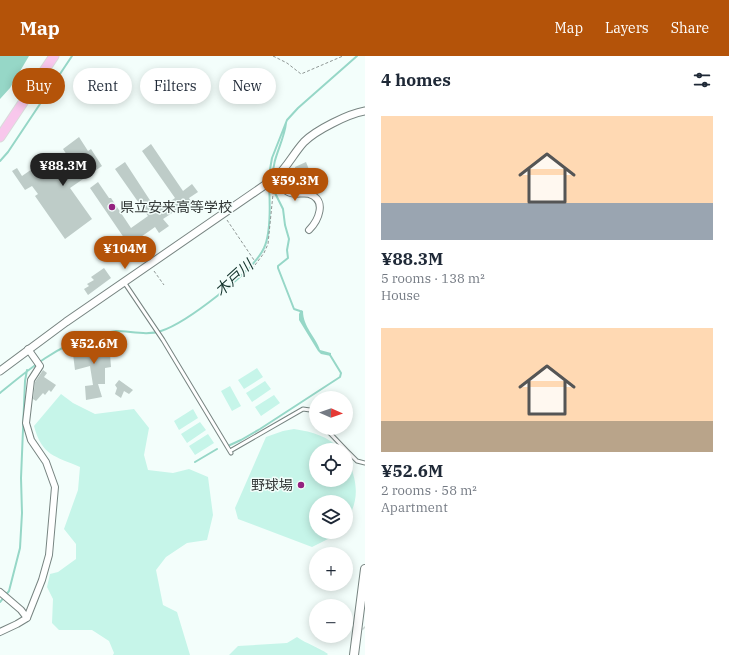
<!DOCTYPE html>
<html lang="en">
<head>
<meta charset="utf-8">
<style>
	:root { --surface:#fff; --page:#f6f6f7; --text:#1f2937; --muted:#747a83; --accent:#b45309 }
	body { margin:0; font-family:"IBM Plex Serif","Noto Sans JP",serif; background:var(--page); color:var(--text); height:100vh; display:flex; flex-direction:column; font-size:15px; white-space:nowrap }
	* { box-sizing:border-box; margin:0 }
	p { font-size:13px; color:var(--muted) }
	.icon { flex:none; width:22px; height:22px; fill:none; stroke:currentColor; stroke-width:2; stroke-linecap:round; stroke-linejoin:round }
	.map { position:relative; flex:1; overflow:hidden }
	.sheet { display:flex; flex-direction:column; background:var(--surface); width:364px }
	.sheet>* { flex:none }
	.hud { position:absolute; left:12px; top:12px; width:293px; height:36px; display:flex; gap:8px }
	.needle { width:26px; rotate:92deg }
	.controls { position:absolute; left:309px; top:335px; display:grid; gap:8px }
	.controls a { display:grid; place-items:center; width:44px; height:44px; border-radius:50%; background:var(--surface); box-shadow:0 2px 10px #0003; font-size:20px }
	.price { position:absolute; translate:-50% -34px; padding:0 9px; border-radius:14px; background:var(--accent); color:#fff; font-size:13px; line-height:26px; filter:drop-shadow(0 1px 2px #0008) }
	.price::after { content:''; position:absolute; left:50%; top:24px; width:12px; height:9px; margin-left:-6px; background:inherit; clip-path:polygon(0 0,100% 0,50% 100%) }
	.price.on { background:#222; color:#fff }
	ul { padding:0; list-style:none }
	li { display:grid; align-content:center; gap:8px; height:212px; padding:0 16px }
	li span { display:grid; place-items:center; height:124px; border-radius:0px; color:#555 }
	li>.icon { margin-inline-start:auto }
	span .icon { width:72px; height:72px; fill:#fffc; stroke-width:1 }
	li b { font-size:17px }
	h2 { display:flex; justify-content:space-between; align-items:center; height:48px; padding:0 16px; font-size:17px }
	.chip { padding:0 14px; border-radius:18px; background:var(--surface); box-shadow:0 2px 10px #0003; font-size:14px; line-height:36px }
	.chip.on { background:var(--accent); color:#fff }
	header { display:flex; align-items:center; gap:24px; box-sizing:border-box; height:56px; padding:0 20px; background:var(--accent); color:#fff }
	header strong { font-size:19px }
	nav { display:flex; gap:22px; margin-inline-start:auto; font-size:14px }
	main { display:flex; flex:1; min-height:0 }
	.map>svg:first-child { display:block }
</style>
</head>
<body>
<header>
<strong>Map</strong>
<nav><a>Map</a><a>Layers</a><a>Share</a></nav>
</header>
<main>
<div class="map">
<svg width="365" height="599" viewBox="0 0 365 599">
	<rect width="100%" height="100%" fill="#f3fefb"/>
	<path fill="#c6f5e9" d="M257,312L263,321L244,333L238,324Z
		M265,325L271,333L252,346L246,337Z
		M230,330L241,350L232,355L221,335Z
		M61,338L73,347L95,358L134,353L149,372L144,399L148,414L173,417L189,413L208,421L213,459L207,484L187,487L166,501L156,514L163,549L177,556L190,599H113L114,597L109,585L92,574H59L52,567L53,543L47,531L50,518L58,516L76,503V488L64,473L78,434L80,411C55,400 42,400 34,370Z
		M274,339L280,347L261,360L255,351Z
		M193,353L198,362L179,374L174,365Z
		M200,366L206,374L187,387L181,378Z
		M294,373C313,376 328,380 341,394H316V424H346V400C357,422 361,444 346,465V446H316V476H337L332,481L312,491L238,463L235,452L266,381L283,375Z
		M208,378L214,387L195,399L189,390Z
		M297,581C307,588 318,591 328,598L327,599H229L238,590L287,587Z"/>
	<path fill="#96d7c7" d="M0,0H29L10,32L0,43Z
		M301,254L303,255C303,271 316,281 320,294L331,297V300L321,298L318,295L299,264V258Z"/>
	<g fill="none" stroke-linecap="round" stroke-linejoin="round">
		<path stroke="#96d7c7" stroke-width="2" d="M0,105L8,96L72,0
			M273,121C272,102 284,86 286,67
			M269,125V119L272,102L287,64L298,52L357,0
			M274,125L275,137L283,153L285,169L289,183L287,194L288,202L278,210V212L294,253L300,255L302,257
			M0,337C28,314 56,290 92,280C99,278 108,276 116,275C130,275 147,280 161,275C186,267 253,216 264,192C271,177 270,146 269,129
			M230,389L241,384L260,373L340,321L341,317L330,299
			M195,406L217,393
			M0,546L9,535L20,492L22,457L21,422L25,325L27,314"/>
	</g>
	<path fill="#beccc8" d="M79,81L88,95L91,93L102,110L70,132L92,163L65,183L35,140L38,138L32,130L25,134L12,115L17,112L22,120L48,102L55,113L58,111L60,113L71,105L63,93Z
		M151,88L183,135L192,128L198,136L189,142L195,152L186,158L181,151L163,163L169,170L159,177L155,171L138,183L142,189L133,195L90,132L98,126L109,142H111L131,172L148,160L115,113L125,106L157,155L175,142L142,95Z
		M306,106L312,121L297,132L289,123L296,117L295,111Z
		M104,212L111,222L88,239L84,233L89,230L87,228L94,224L91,221Z
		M86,288H113L114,297L110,298L111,311L105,312V328H98L102,341L86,344L85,330L93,329L90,310L75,314L73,298L77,297L76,290Z
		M43,314L47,317L44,321L56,329L51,336L49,334L45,339L43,337L36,345L33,343L35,326Z
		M119,324L133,334L129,338L124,335L121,342L115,338L117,332L115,329Z"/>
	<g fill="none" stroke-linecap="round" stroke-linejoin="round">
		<path stroke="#cdd6d4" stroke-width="6" stroke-dasharray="6 3" stroke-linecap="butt" d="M364,571L365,572"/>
		<defs>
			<path id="service" d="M124,226L163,284L231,397
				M325,372L346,394
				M346,394L357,405L365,407
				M230,395L303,353L310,354L316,360"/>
			<path id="minor" d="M277,121C279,127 282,133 288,136C294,140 303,136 309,138C328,144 318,165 309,174
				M0,536L21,554L27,562
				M0,576L17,568L27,562L42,524L49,499L55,431L46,406L31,384L26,367L31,324L40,310L28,293"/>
			<path id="tertiary" d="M0,315L66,266L275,122C287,112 293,98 304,86C316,74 348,58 365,55"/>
			<path id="secondary" d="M354,599L365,513"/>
			<path id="primary" d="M0,81L54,0"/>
		</defs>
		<use href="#service" stroke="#778481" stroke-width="5"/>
		<use href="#minor" stroke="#778481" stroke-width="8"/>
		<use href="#tertiary" stroke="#778481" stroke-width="9"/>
		<use href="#secondary" stroke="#778481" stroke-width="10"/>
		<use href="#primary" stroke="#dadbdb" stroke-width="11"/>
		<path stroke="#8f9795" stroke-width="1" stroke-dasharray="3 2" stroke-linecap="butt" d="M273,0L287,7L301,18L343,0
			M227,164L254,204
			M252,213L264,197L268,188L273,138L276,134
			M154,215L164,229"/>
		<use href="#service" stroke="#fff" stroke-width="3"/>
		<use href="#minor" stroke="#fff" stroke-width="6"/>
		<use href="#tertiary" stroke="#fff" stroke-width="7"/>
		<use href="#secondary" stroke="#fff" stroke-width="8"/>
		<use href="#primary" stroke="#f8c7ec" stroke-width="9"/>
	</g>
	<g fill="#942280" stroke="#f3fefb" stroke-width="1.5">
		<circle cx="112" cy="151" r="4"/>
		<circle cx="301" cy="429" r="4"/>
	</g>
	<g text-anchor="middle" stroke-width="3" stroke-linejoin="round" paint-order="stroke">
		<g font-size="14" fill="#333837" stroke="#f3fefb" text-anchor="start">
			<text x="120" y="156">県立安来高等学校</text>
			<text x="293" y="434" text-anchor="end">野球場</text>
		</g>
		<g font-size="15" font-style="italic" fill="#13332c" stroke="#f3fefb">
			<text transform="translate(234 222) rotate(-42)" y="5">木戸川</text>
		</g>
	</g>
</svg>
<div class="controls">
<a><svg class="needle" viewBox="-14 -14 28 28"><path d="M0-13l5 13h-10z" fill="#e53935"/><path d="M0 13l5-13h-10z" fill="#747a83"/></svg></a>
<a><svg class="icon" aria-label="locate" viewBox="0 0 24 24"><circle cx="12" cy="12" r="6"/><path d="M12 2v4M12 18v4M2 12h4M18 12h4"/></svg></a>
<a><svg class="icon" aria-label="layers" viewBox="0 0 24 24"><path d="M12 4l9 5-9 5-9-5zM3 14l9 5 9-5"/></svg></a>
<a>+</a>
<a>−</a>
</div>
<b class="price on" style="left:63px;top:131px">¥88.3M</b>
<b class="price" style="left:295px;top:146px">¥59.3M</b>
<b class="price" style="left:125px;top:214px">¥104M</b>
<b class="price" style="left:94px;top:309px">¥52.6M</b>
<div class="hud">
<a class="chip on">Buy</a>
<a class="chip">Rent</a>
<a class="chip">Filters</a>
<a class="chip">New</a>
</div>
</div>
<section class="sheet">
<h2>4 homes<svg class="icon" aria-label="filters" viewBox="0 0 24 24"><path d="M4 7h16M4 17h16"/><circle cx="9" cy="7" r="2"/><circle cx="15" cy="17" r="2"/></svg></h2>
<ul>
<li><span style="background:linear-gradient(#ffd9b3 70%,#9aa5b1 0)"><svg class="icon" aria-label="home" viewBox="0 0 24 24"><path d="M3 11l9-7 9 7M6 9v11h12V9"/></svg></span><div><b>¥88.3M</b><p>5 rooms · 138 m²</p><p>House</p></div></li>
<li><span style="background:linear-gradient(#ffd9b3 75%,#b9a48a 0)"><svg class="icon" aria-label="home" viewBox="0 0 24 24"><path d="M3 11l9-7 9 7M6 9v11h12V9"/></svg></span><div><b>¥52.6M</b><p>2 rooms · 58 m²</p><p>Apartment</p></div></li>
</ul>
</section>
</main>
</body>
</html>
